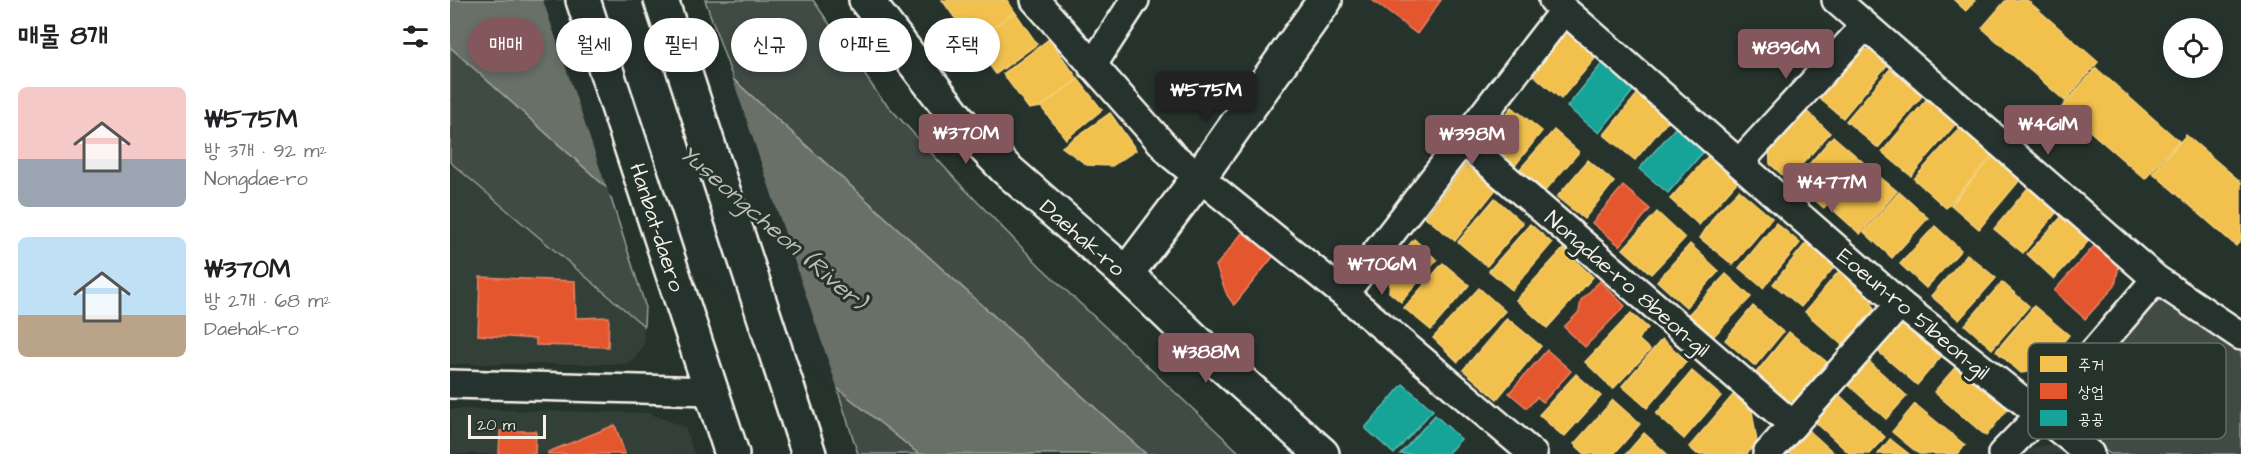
<!DOCTYPE html>
<html lang="ko">
<head>
<meta charset="utf-8">
<style>
	:root { --surface:#fff; --page:#f2f2f2; --text:#202124; --muted:#757577; --accent:#84575d }
	body { margin:0; font-family:"Architects Daughter","Poor Story",sans-serif; background:var(--page); color:var(--text); height:100vh; display:flex; flex-direction:column; font-size:22px; white-space:nowrap }
	* { box-sizing:border-box; margin:0 }
	p { font-size:20px; color:var(--muted) }
	.icon { flex:none; width:33px; height:33px; fill:none; stroke:currentColor; stroke-width:2; stroke-linecap:round; stroke-linejoin:round }
	.map { position:relative; flex:1; overflow:hidden }
	.sheet { display:flex; flex-direction:column; background:var(--surface); width:450px }
	.sheet>* { flex:none }
	.top-card { position:absolute; left:18px; top:18px; width:570px; height:54px; display:flex; gap:12px }
	.buttons { position:absolute; left:1713px; top:18px; display:grid; gap:12px }
	.buttons a { display:grid; place-items:center; width:60px; height:60px; border-radius:50%; background:var(--surface); box-shadow:0 3px 9px #0003; font-size:30px }
	.scale { position:absolute; left:18px; bottom:15px; width:78px; box-sizing:border-box; padding-left:6px; border:3px solid #f4f1e8; border-top:0; font-size:16px; line-height:21px; white-space:nowrap; color:#f4f1e8; -webkit-text-stroke:4px #26332d; paint-order:stroke }
	.price { position:absolute; translate:-50% -51px; padding:0 14px; border-radius:6px; background:var(--accent); color:#fff; font-size:20px; line-height:39px; filter:drop-shadow(0 2px 3px #0008) }
	.price::after { content:''; position:absolute; left:50%; top:36px; width:18px; height:14px; margin-left:-9px; background:inherit; clip-path:polygon(0 0,100% 0,50% 100%) }
	.price.current { background:#222; color:#fff }
	ul { padding:0; list-style:none }
	li { display:flex; align-items:center; gap:18px; height:150px; padding:0 18px }
	li span { display:grid; place-items:center; flex:none; width:168px; height:120px; border-radius:9px; color:#555 }
	li>.icon { margin-inline-start:auto }
	span .icon { width:72px; height:72px; fill:#fffc; stroke-width:1 }
	li b { font-size:26px }
	h2 { display:flex; justify-content:space-between; align-items:center; height:72px; padding:0 18px; font-size:26px }
	.pill { padding:0 21px; border-radius:27px; background:var(--surface); box-shadow:0 3px 9px #0003; font-size:21px; line-height:54px }
	.pill.current { background:var(--accent); color:#fff }
	main { display:flex; flex:1; min-height:0 }
	.map>svg:first-child { display:block }
</style>
</head>
<body>
<main>
<section class="sheet">
<h2>매물 8개<svg class="icon" aria-label="filters" viewBox="0 0 24 24"><path d="M4 7h16M4 17h16"/><circle cx="9" cy="7" r="2"/><circle cx="15" cy="17" r="2"/></svg></h2>
<ul>
<li><span style="background:linear-gradient(#f6c9c9 60%,#9aa5b1 0)"><svg class="icon" aria-label="home" viewBox="0 0 24 24"><path d="M3 11l9-7 9 7M6 9v11h12V9"/></svg></span><div><b>₩575M</b><p>방 3개 · 92 m²</p><p>Nongdae-ro</p></div></li>
<li><span style="background:linear-gradient(#bfe0f5 65%,#b9a48a 0)"><svg class="icon" aria-label="home" viewBox="0 0 24 24"><path d="M3 11l9-7 9 7M6 9v11h12V9"/></svg></span><div><b>₩370M</b><p>방 2개 · 68 m²</p><p>Daehak-ro</p></div></li>
</ul>
</section>
<div class="map">
<svg width="1791" height="454" viewBox="0 0 1791 454">
	<rect width="100%" height="100%" fill="#26332d"/>
	<filter id="ink" filterUnits="userSpaceOnUse"><feTurbulence type="fractalNoise" baseFrequency=".0167" numOctaves="2"/><feDisplacementMap in="SourceGraphic" scale="12" xChannelSelector="R" yChannelSelector="G"/><feConvolveMatrix kernelMatrix="1 2 1 2 8 2 1 2 1" color-interpolation-filters="sRGB"/></filter>
	<g filter="url(#ink)">
		<path fill="#333f39" d="M0,162L194,326V344L185,359L174,364H0Z
			M0,409L198,413L235,427L244,454H0Z
			M1605,444L1618,454H1572L1577,449Z"/>
		<path fill="#414b45" stroke="#9a9e96" stroke-width="1.5" d="M255,0H363L430,97L509,183L590,266L791,454H696L283,79Z
			M0,47L158,189L195,305L194,326L0,162Z
			M1710,293L1791,348V454H1660L1605,415Z
			M387,388L469,454H408Z"/>
		<path fill="#676f68" stroke="#9fa39b" stroke-width="1.5" d="M0,0H186L283,79L696,454H469L387,388L201,227L0,47Z"/>
		<path fill="#26332d" d="M93,0H191L281,74L389,393L159,195Z"/>
		<path fill="#f2c14e" stroke="#f3cf7c" stroke-width="1.5" d="M492,0H557L565,12L522,42Z
			M1504,0H1525L1516,11Z
			M1556,0H1577L1648,62L1615,101L1532,28Z
			M565,12L587,44L546,74L522,42Z
			M1128,31L1152,50L1111,99L1079,71L1110,34Z
			M599,39L628,79L591,107L579,109L553,74Z
			M1401,49L1421,50L1438,64L1393,118L1364,94Z
			M1646,68L1729,141L1695,179L1612,107Z
			M1440,69L1472,96L1428,148L1396,121Z
			M628,79L652,110L616,139L591,107Z
			M1189,92L1220,118L1185,160L1154,135Z
			M1480,95L1509,120L1461,176L1432,152Z
			M1350,105L1380,133L1338,180L1320,164L1319,139Z
			M1062,107L1092,131L1064,167L1040,147L1039,136Z
			M660,113L686,150L662,166L637,165L612,147Z
			M1514,123L1546,152L1496,208L1464,179Z
			M1104,130L1129,152L1095,191L1070,169Z
			M1736,135L1791,182V240L1786,246L1703,173Z
			M1383,136L1413,162L1374,208L1344,182Z
			M1546,152L1574,175L1529,229L1501,205Z
			M1258,156L1287,182L1249,225L1220,199Z
			M1138,160L1164,182L1134,219L1107,197Z
			M1016,164L1047,188L1005,241L975,217Z
			M1417,166L1447,191L1410,234L1381,208Z
			M1581,184L1610,208L1573,253L1544,229Z
			M1289,190L1322,218L1283,265L1250,238L1267,212Z
			M1449,192L1478,218L1442,258L1414,232Z
			M1045,198L1073,223L1037,266L1008,242Z
			M1207,212L1235,238L1201,274L1173,249Z
			M1615,213L1642,237L1604,279L1577,254Z
			M1326,223L1350,243L1313,288L1289,268Z
			M1080,224L1102,243L1062,290L1039,271Z
			M1485,226L1511,250L1476,288L1450,264Z
			M1360,238L1389,261L1351,307L1323,284Z
			M964,239L987,260L951,302L939,292L941,266Z
			M1240,244L1269,271L1236,307L1207,281Z
			M1113,249L1143,277L1097,328L1066,300Z
			M1517,254L1546,278L1509,320L1481,296Z
			M993,263L1019,285L981,330L954,308Z
			M1393,266L1418,285L1424,310L1392,345L1355,312Z
			M1276,274L1301,297L1260,340L1236,317Z
			M1552,282L1579,306L1542,349L1515,325Z
			M1029,288L1055,311L1008,362L983,338Z
			M1303,306L1333,332L1305,366L1275,340Z
			M1584,306L1619,335L1590,370L1571,373L1546,351Z
			M1181,313L1198,328L1188,339L1200,350L1163,389L1135,362Z
			M1450,315L1494,353L1467,385L1423,347Z
			M1057,318L1091,346L1047,399L1013,370Z
			M1339,332L1377,362L1346,401L1326,400L1301,379Z
			M1212,339L1237,361L1197,408L1172,386Z
			M1414,357L1457,396L1436,419L1393,380Z
			M1508,364L1559,407L1536,436L1484,392Z
			M1242,371L1271,396L1234,439L1206,414Z
			M1126,374L1151,396L1114,437L1089,415Z
			M1387,393L1435,437L1419,454H1400L1363,420Z
			M1283,395L1302,411L1307,442L1297,454H1247L1239,447Z
			M1163,400L1190,424L1164,454H1135L1124,444Z
			M1465,404L1515,445L1508,454H1469L1442,432Z
			M1352,424L1385,454H1335L1330,449Z
			M1194,433L1217,454H1176Z
			M1440,439L1459,454H1428Z"/>
		<path fill="#e4572e" stroke="#e98566" stroke-width="1.5" d="M922,0H991L967,34Z
			M1173,186L1200,209L1170,246L1142,223Z
			M796,228L826,253L784,305L777,295L766,266Z
			M1646,244L1669,265L1665,286L1635,319L1604,291Z
			M30,277L125,281L126,318L159,317L158,347L86,345V339L28,335Z
			M1150,281L1175,306L1135,347L1114,327L1129,312L1131,300Z
			M1097,350L1121,371L1093,402L1087,397L1077,408L1059,393Z
			M165,425L175,454H98V452Z
			M50,431H86L85,454H49Z"/>
		<path fill="#17a398" stroke="#59bab0" stroke-width="1.5" d="M1158,56L1190,82L1149,133L1117,107Z
			M1226,127L1254,151L1218,193L1189,169Z
			M953,384L983,410L944,454L915,428Z
			M985,415L1011,439L997,454H950Z"/>
		<g fill="none" stroke-linecap="round" stroke-linejoin="round">
			<defs>
				<path id="minor" d="M585,0L723,156L894,294L1083,454
					M1103,0L1450,304L1640,454
					M1386,0L1706,279L1791,336
					M642,66L685,0
					M1013,141L1343,425
					M1289,163L1415,26
					M894,294L1114,10
					M0,384L262,391
					M1317,454L1450,304
					M1552,454L1589,416L1706,279"/>
				<path id="tertiary" d="M676,274L750,176L875,0"/>
				<path id="secondary" d="M416,0L511,123L555,168L676,274L750,345L872,454"/>
				<path id="primary" d="M133,0L282,454
					M211,0L359,454"/>
			</defs>
			<use href="#minor" stroke="#f4f1e8" stroke-width="32"/>
			<use href="#tertiary" stroke="#f4f1e8" stroke-width="38"/>
			<use href="#secondary" stroke="#f4f1e8" stroke-width="38"/>
			<use href="#primary" stroke="#f4f1e8" stroke-width="38"/>
			<use href="#minor" stroke="#26332d" stroke-width="27"/>
			<use href="#tertiary" stroke="#26332d" stroke-width="33"/>
			<use href="#secondary" stroke="#26332d" stroke-width="33"/>
			<use href="#primary" stroke="#26332d" stroke-width="33"/>
		</g>
	</g>
	<g text-anchor="middle" stroke-width="6" stroke-linejoin="round" paint-order="stroke">
		<g font-size="22" fill="#f4f1e8" stroke="#26332d">
			<text transform="translate(208 227) rotate(72)" y="8">Hanbat-daero</text>
			<text transform="translate(633 237) rotate(41)" y="8">Daehak-ro</text>
			<text transform="translate(1178 283) rotate(41)" y="8">Nongdae-ro 8beon-gil</text>
			<text transform="translate(1464 313) rotate(40)" y="8">Eoeun-ro 51beon-gil</text>
		</g>
		<g font-size="24" font-style="italic" fill="#bcbdb5" stroke="#26332d">
			<text transform="translate(323 227) rotate(41)" y="8">Yuseongcheon (River)</text>
		</g>
	</g>
	<rect x="1578" y="343" width="198" height="96" rx="9" fill="#26332d" stroke="#646c65" stroke-width="1.5"/>
	<rect x="1590" y="356" width="27" height="16" fill="#f2c14e"/>
	<rect x="1590" y="383" width="27" height="16" fill="#e4572e"/>
	<rect x="1590" y="410" width="27" height="16" fill="#17a398"/>
	<g font-size="16" fill="#f4f1e8">
		<text x="1628" y="370">주거</text>
		<text x="1628" y="397">상업</text>
		<text x="1628" y="424">공공</text>
	</g>
</svg>
<div class="buttons">
<a><svg class="icon" aria-label="locate" viewBox="0 0 24 24"><circle cx="12" cy="12" r="6"/><path d="M12 2v4M12 18v4M2 12h4M18 12h4"/></svg></a>
</div>
<div class="scale">20 m</div>
<b class="price" style="left:1336px;top:80px">₩896M</b>
<b class="price current" style="left:756px;top:122px">₩575M</b>
<b class="price" style="left:1598px;top:156px">₩461M</b>
<b class="price" style="left:516px;top:165px">₩370M</b>
<b class="price" style="left:1022px;top:166px">₩398M</b>
<b class="price" style="left:1382px;top:214px">₩477M</b>
<b class="price" style="left:932px;top:296px">₩706M</b>
<b class="price" style="left:756px;top:384px">₩388M</b>
<div class="top-card">
<a class="pill current">매매</a>
<a class="pill">월세</a>
<a class="pill">필터</a>
<a class="pill">신규</a>
<a class="pill">아파트</a>
<a class="pill">주택</a>
</div>
</div>
</main>
</body>
</html>
